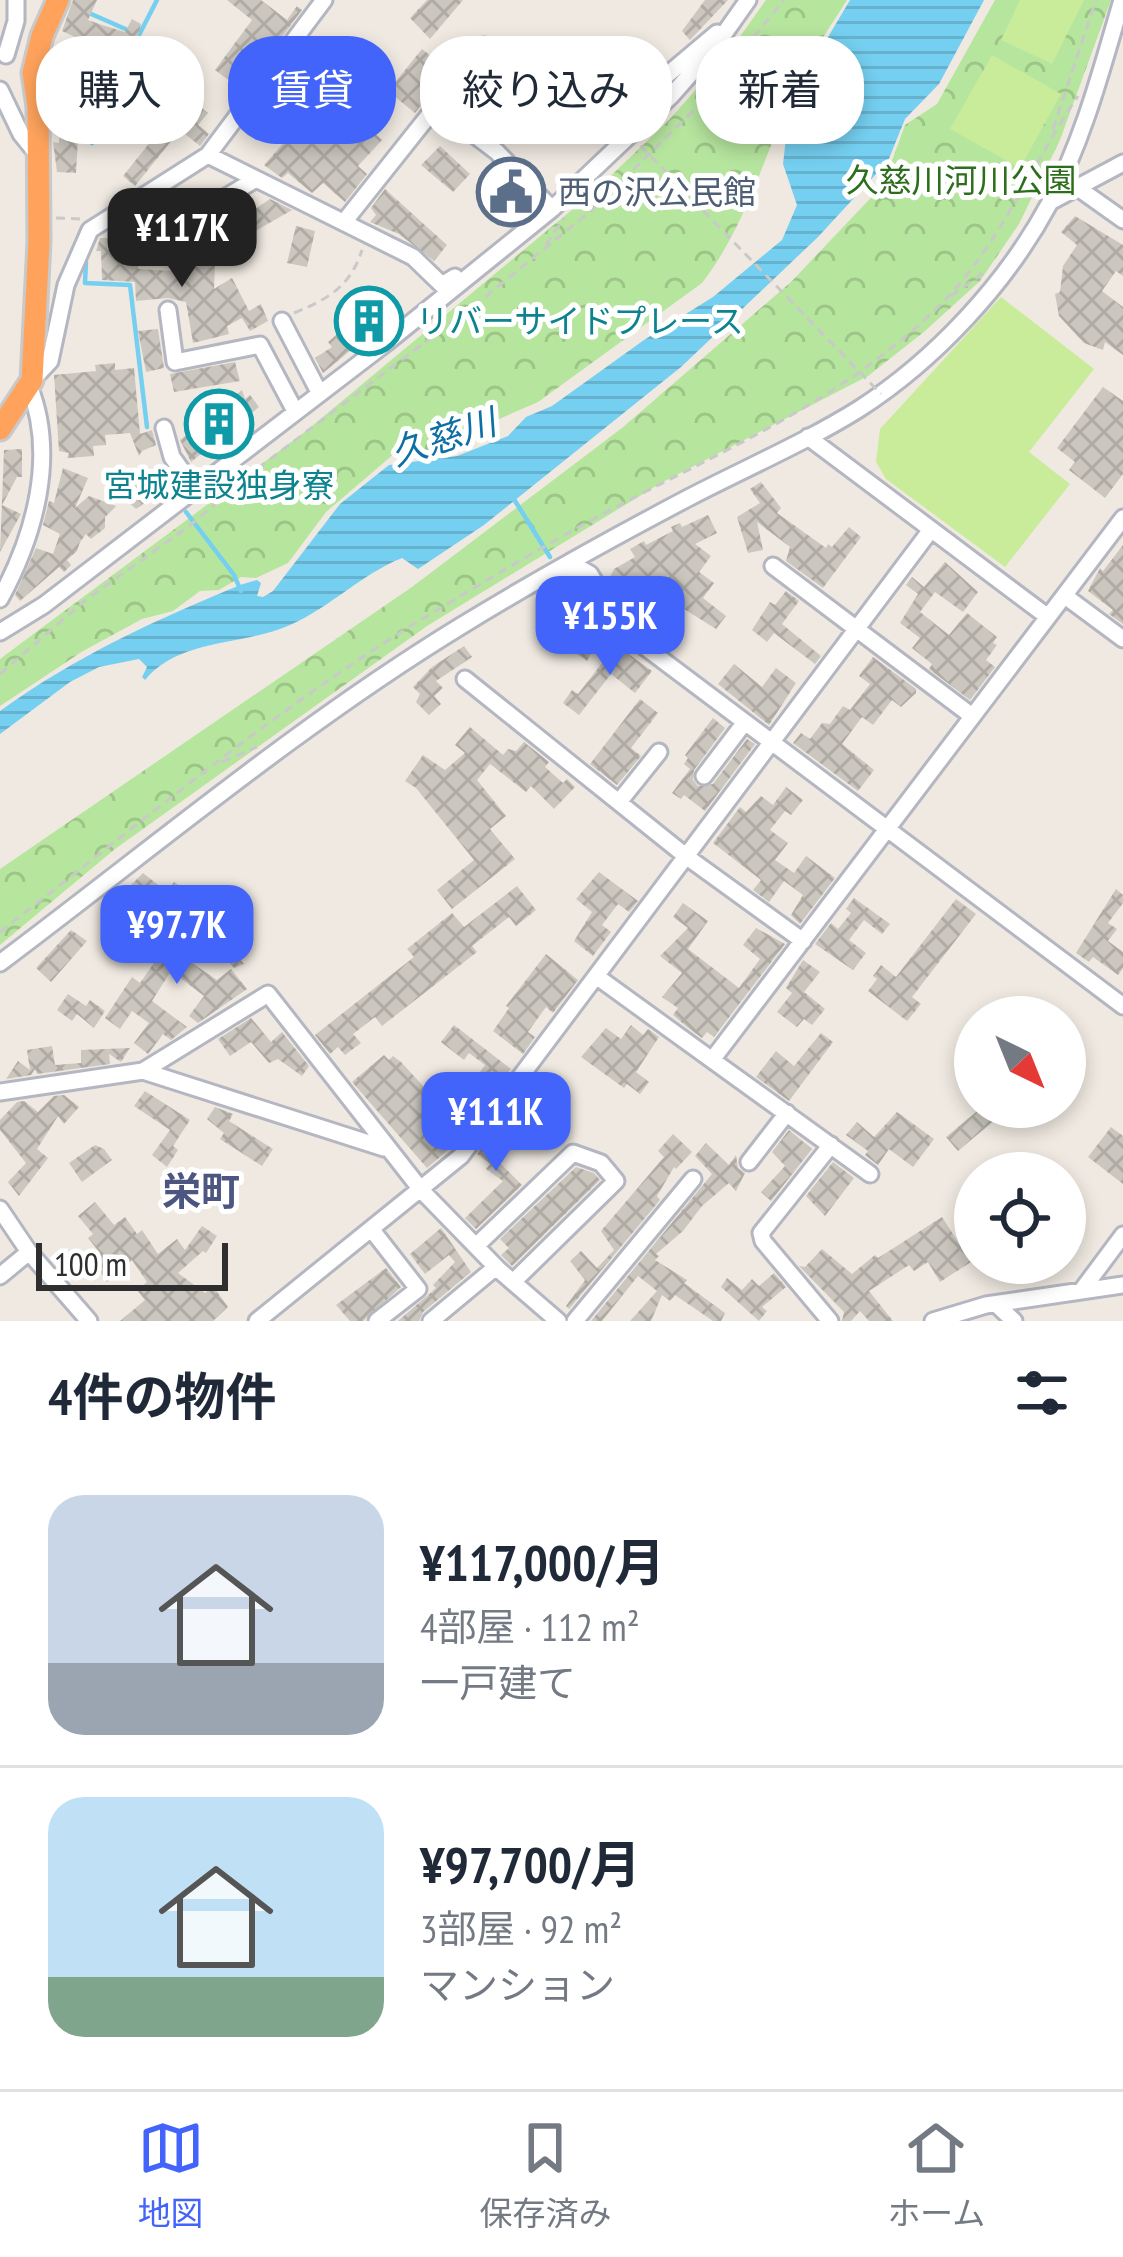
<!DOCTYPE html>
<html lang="ja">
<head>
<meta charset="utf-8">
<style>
	:root { --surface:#fff; --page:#f2f2f3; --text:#1f2937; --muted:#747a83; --line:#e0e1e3; --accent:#4264fb }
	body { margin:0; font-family:"PT Sans Narrow","Noto Sans JP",sans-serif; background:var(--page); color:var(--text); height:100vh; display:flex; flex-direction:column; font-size:45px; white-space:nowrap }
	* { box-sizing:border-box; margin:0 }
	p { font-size:39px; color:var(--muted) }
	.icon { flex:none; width:66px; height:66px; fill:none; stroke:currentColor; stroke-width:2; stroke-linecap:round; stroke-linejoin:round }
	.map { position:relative; height:1321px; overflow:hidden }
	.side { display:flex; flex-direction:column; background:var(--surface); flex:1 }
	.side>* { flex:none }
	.hud { position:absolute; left:36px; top:36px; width:1053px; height:108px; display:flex; gap:24px }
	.needle { width:78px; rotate:137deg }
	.controls { position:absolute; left:954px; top:996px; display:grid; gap:24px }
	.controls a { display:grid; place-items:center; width:132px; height:132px; border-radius:50%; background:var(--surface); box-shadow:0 6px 18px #0003; font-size:60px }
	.scale { position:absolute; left:36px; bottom:30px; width:192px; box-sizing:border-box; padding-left:12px; border:6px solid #2e2e2e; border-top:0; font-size:33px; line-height:42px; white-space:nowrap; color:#2e2e2e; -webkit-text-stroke:9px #fff; paint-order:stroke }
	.price { position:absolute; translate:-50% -102px; padding:0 27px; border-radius:24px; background:var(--accent); color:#fff; font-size:39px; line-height:78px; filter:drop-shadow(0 3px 6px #0008) }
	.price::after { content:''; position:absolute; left:50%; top:72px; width:36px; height:27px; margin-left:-18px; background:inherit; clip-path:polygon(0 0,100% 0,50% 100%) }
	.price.on { background:#222; color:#fff }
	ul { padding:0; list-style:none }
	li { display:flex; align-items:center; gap:36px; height:300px; padding:0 48px }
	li+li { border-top:3px solid var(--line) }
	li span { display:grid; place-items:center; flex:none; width:336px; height:240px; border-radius:36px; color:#555 }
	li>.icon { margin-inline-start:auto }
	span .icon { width:144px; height:144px; fill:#fffc; stroke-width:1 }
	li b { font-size:51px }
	h2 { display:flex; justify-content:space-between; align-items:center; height:144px; padding:0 48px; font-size:51px }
	.chip { padding:0 42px; border-radius:48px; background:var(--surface); box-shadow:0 6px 18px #0003; font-size:42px; line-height:108px }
	.chip.on { background:var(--accent); color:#fff }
	.menu { display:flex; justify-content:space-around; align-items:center; height:168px; border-top:3px solid var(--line); background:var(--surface); font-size:33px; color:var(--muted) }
	.menu a { display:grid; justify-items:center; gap:6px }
	.menu .on { color:var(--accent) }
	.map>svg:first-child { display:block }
</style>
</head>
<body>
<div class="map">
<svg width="1123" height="1321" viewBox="0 0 1123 1321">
	<defs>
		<pattern id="park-crowns" width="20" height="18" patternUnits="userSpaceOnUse" patternTransform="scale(3)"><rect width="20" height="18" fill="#b6e59e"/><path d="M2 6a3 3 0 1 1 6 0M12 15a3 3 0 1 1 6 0" fill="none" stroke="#9dc588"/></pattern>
		<pattern id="water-rules" width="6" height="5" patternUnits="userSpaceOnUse" patternTransform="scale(3)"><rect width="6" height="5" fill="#75cff0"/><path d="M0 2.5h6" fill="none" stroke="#66b2ce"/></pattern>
		<pattern id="building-cross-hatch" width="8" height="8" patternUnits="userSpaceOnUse" patternTransform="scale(3)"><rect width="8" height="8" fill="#cbc7bf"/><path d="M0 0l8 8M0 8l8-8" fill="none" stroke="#afaba4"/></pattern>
	</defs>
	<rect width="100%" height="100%" fill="#efe9e1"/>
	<path fill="url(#park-crowns)" d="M766,0H847C834,21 819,42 807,64C769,135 752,218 702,283L538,402L414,456L395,453L326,512L288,563L256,578L241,577L219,590L200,591L173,611L142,619L83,651L0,706V659L306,431L597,189L669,120L729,52Z
		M995,0H1111L1060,140L1019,224L980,281L925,331L868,376L661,483L427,626L115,849L0,945V869L412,587L622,428L791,282L883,185L905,125L937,104Z"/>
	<path fill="#c9ec9a" d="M1020,0H1084L1052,64L1001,40Z
		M992,55L1061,94L1020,168L950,129Z
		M1001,297L1094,369L1029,452L1070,484L1005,567L886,479L876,462L880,429Z"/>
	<path fill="url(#water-rules)" d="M850,0H984L939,84L905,119L888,161L818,237L681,367L484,525L418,569L402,558C360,575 331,607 290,625C243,646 179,638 145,680L142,677L147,667L139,659L99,667L70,682L0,734V711C76,656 157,619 243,584L257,580L261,583L257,596L263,597L273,591L340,504L389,465L457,456L508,436L526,417L552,406L644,340L713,297L782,240L797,205L783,164L789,112L802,81Z"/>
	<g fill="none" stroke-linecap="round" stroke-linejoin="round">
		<path stroke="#75cff0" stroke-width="4.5" d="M89,13L139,35L131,89L92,143
			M139,35L157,0
			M86,262L85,283L130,285L147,427
			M512,496L550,557
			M186,512L234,575L241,591"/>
	</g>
	<path fill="url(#building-cross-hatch)" d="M73,0H97L88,20L99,24L125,32L132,19L141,24L126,83L121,82L115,105L104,102L116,57H122L107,44L86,42L62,31Z
		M227,0H261L287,20L297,6L302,10L242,90L215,70L252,20Z
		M427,0H463L430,39L410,18Z
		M705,0H728L690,40L682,31Z
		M422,49L449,70L415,113L388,91Z
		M473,79L500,103L505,98L518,111L503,127L462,93Z
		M276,91L321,131L346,107L382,140L358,166L367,174L345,202L323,183L312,193L288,173L282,178L264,165L295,130L280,113L268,126L254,113Z
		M187,96L208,113L198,125L209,134L200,146L180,130L135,186L123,176Z
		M85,119L84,138L78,137L76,173L57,172L53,142L59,143L60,121Z
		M440,146L470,174L453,192L421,165Z
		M385,189L447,245L434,261L399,234L370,222L376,215L371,208Z
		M270,199L292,210L217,253L204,232L241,210L246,215Z
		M1075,216L1123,245V276L1116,271L1102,291L1123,307V355L1105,342L1103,350L1084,343L1059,316L1055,294L1060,292L1063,266L1077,245L1061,232Z
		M296,226L315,231L307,267L287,263Z
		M100,238H125L139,256L138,269L174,271V263L215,265L214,289L232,278L249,311L261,304L268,321L250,331L242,318L227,326L229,334L193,343L186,302L168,298L136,301L135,282L102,280L101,251H96Z
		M386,292L401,309L323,373L315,358L332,347L328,342Z
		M158,329L164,368L146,372L138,331Z
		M235,362L240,381L174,392L170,374Z
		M115,363V370L134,368L140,434L152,430L156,445L142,451L139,456L130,433L105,435L106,445L93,446L94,456L67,458L69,453L59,451L54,375L96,371L95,365Z
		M1103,387L1123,401V474L1105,498L1069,470L1075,462L1057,448Z
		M242,390L245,399L250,395L259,407L191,462L180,440Z
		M22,449V477H17L2,505L21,514L0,552L4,450Z
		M122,465L142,483L164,466L169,476L145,486L152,498L136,509L105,481Z
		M63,468L88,478L75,508L89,496L116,506L105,517V528L91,539L86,534L80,542L77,551L67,560L71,565L64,572L59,567L20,601L15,595L36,548L53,554L60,534L43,525L49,501L54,503Z
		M761,482L781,508L777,513L826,548L828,544L832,547L849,527L861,537L823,588L786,561L790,547L757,522L763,550L748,553L737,517L760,503L750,489Z
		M708,515L717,533L695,544L711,556L699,572L714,583L703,598L726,616L716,629L676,604L656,628L647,621L641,628L627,613L649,584L618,598L608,581L614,569L635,557L630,549L644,541L646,545L673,531L671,527L680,523L682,527Z
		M1123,545V624L1109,614L1113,610L1088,591L1100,568L1103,571Z
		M945,562L978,592L963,612L935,592L920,612L949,635L967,613L997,637L993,643L997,645L986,660L995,667L970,700L929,669L932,664L912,648L920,638L900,623L918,594L906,585L912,577L924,587Z
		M786,591L799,601L782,624L821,656L815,664L774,633L767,642L752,630L770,602L775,605Z
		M593,610L598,611L606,625L587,661L573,651L589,627L585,625Z
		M616,645L652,671L635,693L611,674L579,715L563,703L572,690L578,694Z
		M464,646L472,657L436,681L443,688L434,696L441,704L429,715L416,702L420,694L413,687L432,667Z
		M873,657L916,689V693L901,707L892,700L873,725L862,717L842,744L874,770L858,791L793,743L801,733L810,739L822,723L830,724L843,706L850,710L870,684L859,676Z
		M734,664L762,687L776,668L796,683L769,725L718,684Z
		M640,699L658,713L631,748L641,756L617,785L590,764Z
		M713,718L725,728L694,770L693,780L698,786L713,784L747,739L755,744L705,811L684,795L681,799L672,793L690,769L684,764L688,758L685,755Z
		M470,727L503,755L508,749L516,751L524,742L549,762L545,767L563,783L567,779L575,787L554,809L531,786L526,792L490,764L477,780L506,816L490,829L515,859L452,909L437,890L474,860L416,788L405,781L423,755L445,770L465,753L455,745Z
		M786,787L803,800L791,815L785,811L770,830L788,843L775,860L794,873L806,856L835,878L800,924L791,915L803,895L784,881L769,902L753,890L761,880L713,843L740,807L746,812L761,796L773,805Z
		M599,872L638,901L629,912L618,904L602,925L611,932L593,956L574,941L592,912L576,899Z
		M143,873L167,892L174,882L189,892L178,909L164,899L153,916L131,885Z
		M517,886L536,910L516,926L509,917L472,946L477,952L382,1026L375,1017L353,1034L361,1043L345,1055L338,1047L330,1054L315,1035L414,957L407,949L452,913L464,927Z
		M1116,889L1123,895V903L1108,923L1117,929L1108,941L1123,952V968L1118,975L1093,957L1089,962L1076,953Z
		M854,898L890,924L882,934L864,920L849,940L866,953L853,970L815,944L831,923L838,929L851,913L846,909Z
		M956,899L976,914L912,997L921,1004L907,1021L868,991L877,979L873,976L881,965L896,977Z
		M683,903L708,921L688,949L739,988L760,959L743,945L756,928L785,944L714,1037L707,1032L702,1038L687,1027L673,1015L678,1008L662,997L682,973L660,956L688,928L673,917Z
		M206,921L244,964L234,968L213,944L192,963L217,980L231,969L247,989L198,1023L189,1016L204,996L171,971L152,1001L187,1027L171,1040L163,1034L148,1054L134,1043L149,1023L132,1011L120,1029L105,1018L132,977L140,983L156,960L148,954L159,938L175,949Z
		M71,930L87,941L51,982L36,968Z
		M546,954L578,980L553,1013L546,1007L528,1032L535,1037L523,1054L493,1031L509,1008L506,1006Z
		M803,960L820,972L804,992L825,1009L812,1025L804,1019L797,1027L777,1012L792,993L786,988Z
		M68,994L86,1006L90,1000L105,1011L94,1028L77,1014L72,1021L57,1010Z
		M251,1018L271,1042L282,1032L309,1066L302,1076L278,1059L269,1063L251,1042L230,1056L218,1039Z
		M454,1025L511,1069L474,1110L478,1114L456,1143L427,1168L352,1082L384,1055L389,1060L393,1056L401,1062L437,1101L451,1089L462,1097L485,1065L469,1053L464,1060L441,1042Z
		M631,1025L643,1035L648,1029L659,1037L636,1072L649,1082L640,1094L627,1084L624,1088L581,1057L606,1028L621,1039Z
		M821,1033L833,1042L789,1101L756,1077L776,1051L794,1066Z
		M52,1046L55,1065L81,1063V1050L130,1048L121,1062L109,1054L110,1064L37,1074L35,1069L31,1075L6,1079L18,1061L30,1070L27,1050Z
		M145,1091L190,1120L173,1146L178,1150L167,1167L152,1155L170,1130L134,1106Z
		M64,1095L79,1107L64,1124L58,1116L37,1149L48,1158L19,1196L8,1182L26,1163L0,1130V1120L17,1102L24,1101L38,1112L54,1096Z
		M215,1107L233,1114L229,1121L273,1149L262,1166L220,1139L224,1133L207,1119Z
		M982,1107L996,1119L958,1151L946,1137Z
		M897,1112L934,1139L913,1167L889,1149L878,1165L865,1155L868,1151L846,1135L857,1122L874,1137Z
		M501,1122L520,1136L500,1163L522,1185L476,1229L465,1218L503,1181L486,1169L490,1164L477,1154Z
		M1111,1127L1123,1136V1184L1088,1157Z
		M789,1130L812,1149L771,1201L761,1192L785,1166L772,1152Z
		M673,1134L692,1152L676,1169L674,1167L657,1196L660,1200L569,1309L566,1306L585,1280L570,1261L581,1251L597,1268L614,1250L601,1231L664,1157L658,1151Z
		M706,1143L729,1165L736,1155L738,1168L745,1173L736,1191L729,1183L702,1206L683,1231L656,1254L659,1256L655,1260L687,1280L684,1283L725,1313L721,1321H713L675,1295L670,1301L662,1295L651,1321H630L657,1291L638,1276L602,1321H591L712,1174L695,1156Z
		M95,1145L104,1149L112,1160L82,1182L69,1163Z
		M833,1162L854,1178L825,1216L806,1196Z
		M576,1167L594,1173L600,1180L512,1266L501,1255L509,1248L500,1239Z
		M95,1202L114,1225L125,1217L137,1234L142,1230L158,1254L177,1239L185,1250L202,1226L217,1236L206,1253L203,1251L178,1273L205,1293L213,1286L228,1307L213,1321H120L145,1300L137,1290L147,1282L132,1260L107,1282L92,1259L100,1253L88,1238L93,1234L78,1216Z
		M942,1217L971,1262L940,1282L928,1262L914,1271L909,1265L869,1291L893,1321H869L860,1311L851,1321H842L844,1312L799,1266L805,1267L822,1249L852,1274L875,1255L878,1258Z
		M441,1228L471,1272L423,1312L419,1321H398L436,1288L433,1285L455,1262L449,1255L425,1274L410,1254Z
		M386,1268L401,1287L363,1321H350L336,1305Z
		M774,1273L786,1287L762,1307L767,1311L759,1321L721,1287L727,1278L742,1290L752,1279L759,1286Z"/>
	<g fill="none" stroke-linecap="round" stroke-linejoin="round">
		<defs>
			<path id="minor" d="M6,55L16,21V0
				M660,81L717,33
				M0,90L21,134L38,155
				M435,105L497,152L552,209
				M38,106C57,107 77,115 92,102L103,55
				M208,155L413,257L442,285L455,277
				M1078,188L1123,220
				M1050,202L1123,163
				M120,209L145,246L256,179
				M344,222L484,46
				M168,310L175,362L260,345L295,411
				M282,321L319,392
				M32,380L50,361L66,285L90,230L208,155L324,0
				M164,428L172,457L195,489
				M808,437L1048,617
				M773,566L972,716
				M557,571L583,570L590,574L622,628L645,647L1123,1006
				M1065,596L1123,639
				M0,599C35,535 57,455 29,386
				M0,632L44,605L386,343L552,209L671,96L717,44L748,0
				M465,679L687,857L803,941
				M704,776L745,722
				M619,802L659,752
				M0,963C152,849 299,725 461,626C536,580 612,538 690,497C746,468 806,442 859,409C935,360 1006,284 1049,204C1083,141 1102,68 1122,0
				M596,976L712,1060L1123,518
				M712,1060L870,1174
				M143,1071L268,994L422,1191L499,1270L558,1321
				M0,1092L143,1071L384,1148
				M749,1162L787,1113
				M0,1209L29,1252L0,1276
				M372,1230L418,1289L377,1321
				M476,1246L573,1153L601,1163L616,1181L513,1282
				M29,1252L89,1321
				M1082,1290L1123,1235
				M996,1304L1014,1321
				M257,1321L461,1156L930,531
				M431,1321L496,1267
				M575,1321L693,1179
				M830,1321L763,1241L761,1233L831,1145
				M933,1321L986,1305L1123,1285"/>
			<path id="highway" d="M0,429L32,380L39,242L38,106L33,73L42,36L58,0"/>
		</defs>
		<use href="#minor" stroke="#b4b7c1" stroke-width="21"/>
		<use href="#highway" stroke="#c9c9c9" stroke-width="27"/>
		<path stroke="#c9c9c9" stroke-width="3" stroke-dasharray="9 6" stroke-linecap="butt" d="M1053,129L1096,0
			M56,218L82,219
			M546,245L564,218
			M951,296L987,270
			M294,313C328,299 350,287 362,250
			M0,674L87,599L188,527L261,466L485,297L592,210L697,107L784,0
			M222,762L257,747
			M0,932C141,823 279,705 432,613C492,577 552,541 614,508C730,447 849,397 943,302C1000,244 1033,162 1078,96"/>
		<use href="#minor" stroke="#fff" stroke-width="15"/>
		<use href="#highway" stroke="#ffa35c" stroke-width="21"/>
		<path stroke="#c9c9c9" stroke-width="3" stroke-dasharray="9 6" stroke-linecap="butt" d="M630,135L881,394"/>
	</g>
	<defs>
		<symbol id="civic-ring" viewBox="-11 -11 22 22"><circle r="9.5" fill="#fff" stroke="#5c6f8a" stroke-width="1.5"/><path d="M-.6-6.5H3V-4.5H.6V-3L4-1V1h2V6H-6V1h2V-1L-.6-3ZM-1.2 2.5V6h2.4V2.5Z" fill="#5c6f8a"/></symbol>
		<symbol id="building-ring" viewBox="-11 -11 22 22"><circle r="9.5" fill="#fff" stroke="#0f9aa8" stroke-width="1.5"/><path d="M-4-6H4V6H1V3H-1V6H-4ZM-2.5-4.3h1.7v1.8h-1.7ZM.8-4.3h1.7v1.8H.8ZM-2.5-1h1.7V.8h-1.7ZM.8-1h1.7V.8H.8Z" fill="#0f9aa8"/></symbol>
	</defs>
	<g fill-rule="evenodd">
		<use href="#civic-ring" x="473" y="154" width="76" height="76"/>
		<use href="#building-ring" x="331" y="283" width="76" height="76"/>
		<use href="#building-ring" x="181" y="386" width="76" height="76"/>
	</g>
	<g text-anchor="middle" stroke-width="10" stroke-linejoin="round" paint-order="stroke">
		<g font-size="33" fill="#2c6e1b" stroke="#fff">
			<text x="961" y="192">久慈川河川公園</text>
		</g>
		<g font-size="33" fill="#4e5e75" stroke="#fff" text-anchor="start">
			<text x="558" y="204">西の沢公民館</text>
		</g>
		<g font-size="33" fill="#0d838f" stroke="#fff" text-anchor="start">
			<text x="416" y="333">リバーサイドプレース</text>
			<text x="219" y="497" text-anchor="middle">宮城建設独身寮</text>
		</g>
		<g font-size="36" font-style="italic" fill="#0d6fa3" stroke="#fff">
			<text transform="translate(443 437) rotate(-18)" y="13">久慈川</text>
		</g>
		<g font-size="39" font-weight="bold" fill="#4d5680" stroke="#fff">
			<text x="201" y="1205">栄町</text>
		</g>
	</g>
</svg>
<div class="controls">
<a><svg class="needle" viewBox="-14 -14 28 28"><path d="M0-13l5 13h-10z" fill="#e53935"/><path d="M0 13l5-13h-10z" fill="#747a83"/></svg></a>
<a><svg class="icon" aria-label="locate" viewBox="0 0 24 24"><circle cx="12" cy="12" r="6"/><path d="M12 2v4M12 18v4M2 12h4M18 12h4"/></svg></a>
</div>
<div class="scale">100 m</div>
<b class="price on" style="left:182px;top:290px">¥117K</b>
<b class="price" style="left:610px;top:678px">¥155K</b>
<b class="price" style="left:177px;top:987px">¥97.7K</b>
<b class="price" style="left:496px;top:1174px">¥111K</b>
<div class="hud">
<a class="chip">購入</a>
<a class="chip on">賃貸</a>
<a class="chip">絞り込み</a>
<a class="chip">新着</a>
</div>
</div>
<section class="side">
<h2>4件の物件<svg class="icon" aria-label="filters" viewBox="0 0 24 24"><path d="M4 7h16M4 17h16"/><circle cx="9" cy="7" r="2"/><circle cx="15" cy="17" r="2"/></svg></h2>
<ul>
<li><span style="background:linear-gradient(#c9d6e8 70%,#9aa5b1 0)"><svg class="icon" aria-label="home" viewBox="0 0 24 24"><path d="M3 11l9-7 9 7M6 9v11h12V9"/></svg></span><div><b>¥117,000/月</b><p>4部屋 · 112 m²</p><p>一戸建て</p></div></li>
<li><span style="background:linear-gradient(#bfe0f5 75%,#7fa58c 0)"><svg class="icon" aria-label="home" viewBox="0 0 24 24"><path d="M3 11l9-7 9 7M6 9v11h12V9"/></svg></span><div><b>¥97,700/月</b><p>3部屋 · 92 m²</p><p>マンション</p></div></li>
</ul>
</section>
<nav class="menu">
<a class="on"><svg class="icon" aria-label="map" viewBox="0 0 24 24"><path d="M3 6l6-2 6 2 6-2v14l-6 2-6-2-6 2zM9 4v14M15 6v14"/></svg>地図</a>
<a><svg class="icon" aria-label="saved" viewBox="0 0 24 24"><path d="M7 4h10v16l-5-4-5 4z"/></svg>保存済み</a>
<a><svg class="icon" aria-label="home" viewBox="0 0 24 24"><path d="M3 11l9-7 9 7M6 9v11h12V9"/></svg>ホーム</a>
</nav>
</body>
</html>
